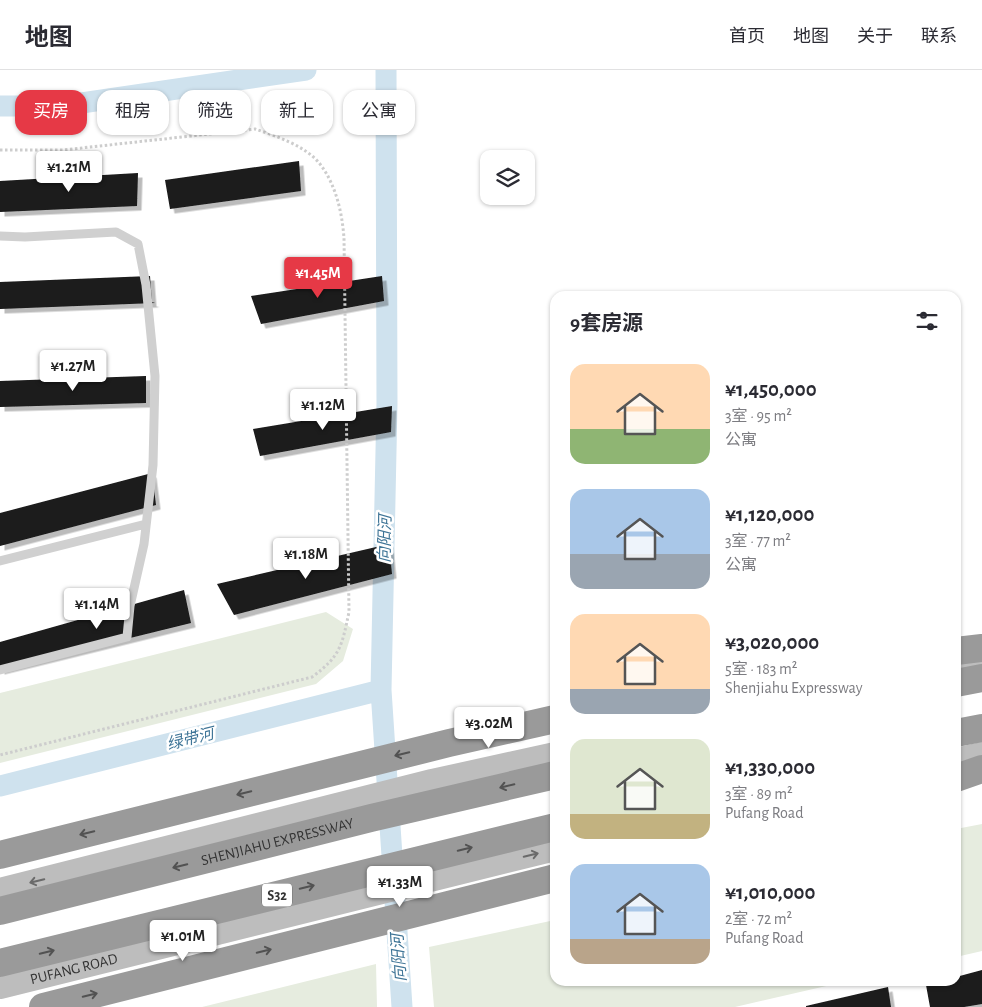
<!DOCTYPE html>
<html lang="zh">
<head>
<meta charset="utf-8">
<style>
	:root { --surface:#fff; --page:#f2f2f3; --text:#2b2b33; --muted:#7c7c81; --line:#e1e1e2; --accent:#e63946 }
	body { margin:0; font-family:"Alegreya Sans","Noto Sans SC",sans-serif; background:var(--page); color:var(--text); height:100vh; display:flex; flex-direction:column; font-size:19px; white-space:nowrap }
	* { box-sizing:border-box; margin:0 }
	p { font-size:16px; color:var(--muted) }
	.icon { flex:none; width:28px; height:28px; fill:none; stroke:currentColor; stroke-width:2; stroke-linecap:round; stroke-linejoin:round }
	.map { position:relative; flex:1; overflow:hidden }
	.sheet { position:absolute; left:550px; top:221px; width:411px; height:695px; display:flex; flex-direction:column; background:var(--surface); border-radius:15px; box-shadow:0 1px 4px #0004 }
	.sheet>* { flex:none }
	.guide { position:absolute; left:15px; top:20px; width:460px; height:45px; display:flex; gap:10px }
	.fabs { position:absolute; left:480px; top:80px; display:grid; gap:10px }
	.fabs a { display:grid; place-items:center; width:55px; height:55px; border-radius:10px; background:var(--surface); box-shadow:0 1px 4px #0004; font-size:25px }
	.price { position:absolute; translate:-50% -42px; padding:0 11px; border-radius:5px; background:#fff; color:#222; font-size:16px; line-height:32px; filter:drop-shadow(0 1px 2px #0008) }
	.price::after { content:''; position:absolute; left:50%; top:30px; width:15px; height:11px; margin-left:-8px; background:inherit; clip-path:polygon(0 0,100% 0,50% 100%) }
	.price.current { background:var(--accent); color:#fff }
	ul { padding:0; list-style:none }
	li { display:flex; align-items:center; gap:15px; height:125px; padding:0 20px }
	li span { display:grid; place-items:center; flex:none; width:140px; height:100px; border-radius:15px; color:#555 }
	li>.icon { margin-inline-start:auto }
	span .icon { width:60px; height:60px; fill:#fffc; stroke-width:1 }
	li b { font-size:21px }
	h2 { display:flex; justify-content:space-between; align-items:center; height:60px; padding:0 20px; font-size:21px }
	.tag { padding:0 18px; border-radius:15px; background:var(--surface); box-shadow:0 1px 4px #0004; font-size:18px; line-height:45px }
	.tag.current { background:var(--accent); color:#fff }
	header { display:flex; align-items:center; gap:30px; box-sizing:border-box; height:70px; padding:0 25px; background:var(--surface); border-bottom:1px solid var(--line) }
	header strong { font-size:24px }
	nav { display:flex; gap:28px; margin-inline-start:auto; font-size:18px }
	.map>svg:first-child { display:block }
</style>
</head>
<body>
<header>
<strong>地图</strong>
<nav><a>首页</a><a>地图</a><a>关于</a><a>联系</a></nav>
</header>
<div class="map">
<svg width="982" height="937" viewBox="0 0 982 937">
	<defs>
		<filter id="shadow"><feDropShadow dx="4.5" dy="4.5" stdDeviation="0" flood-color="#0004"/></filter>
	</defs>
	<rect width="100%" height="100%" fill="#fff"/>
	<path fill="#e6ecdf" d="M326,542L353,559L343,591L316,614L0,693V623Z
		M982,754V881L956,887V759Z
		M555,850V911H848L735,937H434L429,877Z
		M376,894L377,937H202Z"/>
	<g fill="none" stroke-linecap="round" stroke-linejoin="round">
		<path stroke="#cfe2ee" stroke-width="21" d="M386,0L387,333L381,620L402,937
			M0,36H61L306,0
			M0,716L381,620"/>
	</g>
	<path fill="#1a1a1a" filter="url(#shadow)" d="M299,91L301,121L170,139L165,110Z
		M138,103L137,136L0,142V111Z
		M150,206L152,232L155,233L0,239V212Z
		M382,206L384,231L261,254L251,226Z
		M146,306V333L0,337V311Z
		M392,336L391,362L260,386L253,359Z
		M152,403L156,435L0,476V443Z
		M389,474L392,504L234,545L217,514Z
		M184,520L191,553L0,600V572Z
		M982,900V934L964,937H930L926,915L939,911H956V907Z
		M888,917L891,937H806V936Z"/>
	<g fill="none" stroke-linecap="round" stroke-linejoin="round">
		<path stroke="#cdcdcd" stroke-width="3" stroke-dasharray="2.5 2.5" stroke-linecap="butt" d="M0,80H63L255,59C276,66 306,76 320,94C336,115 342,142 344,168L349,542C342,575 341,586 312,607L0,685"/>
		<path stroke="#d0d0d0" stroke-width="9" d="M0,166L25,167L116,162L138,174L146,215L155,306L153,395L144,474L130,536L127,567L0,600
			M0,491L146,454"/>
		<g stroke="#bdbdbd" stroke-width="24">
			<path d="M956,597L982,590"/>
			<path d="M956,690L982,684"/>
			<path d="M0,820L432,711L555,684"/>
			<path id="s1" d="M0,917L555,779"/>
		</g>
		<g stroke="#9a9a9a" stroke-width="28">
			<path d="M956,581L982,578"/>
			<path d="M956,613L982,608"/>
			<path d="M956,663L982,658"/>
			<path d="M956,708L982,699"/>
			<path d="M0,785L449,673L555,649"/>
			<path id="s2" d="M0,841L371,748L555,705"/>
			<path d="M0,893L555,757"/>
			<path d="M43,937L555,808"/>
		</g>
	</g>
	<defs><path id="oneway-shaft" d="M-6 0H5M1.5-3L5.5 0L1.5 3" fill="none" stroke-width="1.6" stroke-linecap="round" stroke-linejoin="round" transform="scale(1.25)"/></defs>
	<g stroke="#525252">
		<use href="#oneway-shaft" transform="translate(402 684) rotate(166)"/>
		<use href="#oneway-shaft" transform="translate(507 716) rotate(167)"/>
		<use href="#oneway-shaft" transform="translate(244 723) rotate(166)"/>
		<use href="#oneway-shaft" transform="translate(87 763) rotate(166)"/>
		<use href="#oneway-shaft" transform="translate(465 779) rotate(-14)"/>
		<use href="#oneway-shaft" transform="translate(180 796) rotate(166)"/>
		<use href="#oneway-shaft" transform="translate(307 817) rotate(-14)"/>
		<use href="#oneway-shaft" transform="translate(264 881) rotate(-14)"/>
		<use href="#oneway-shaft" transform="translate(47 882) rotate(-14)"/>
		<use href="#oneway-shaft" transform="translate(90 925) rotate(-14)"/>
	</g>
	<g stroke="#6a6a6a">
		<use href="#oneway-shaft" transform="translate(531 785) rotate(-14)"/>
		<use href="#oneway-shaft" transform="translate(37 811) rotate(166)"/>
	</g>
	<g text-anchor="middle" stroke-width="5" stroke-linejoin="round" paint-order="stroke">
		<rect fill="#fff" stroke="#707070" stroke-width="1" x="262" y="813.5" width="30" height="23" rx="4"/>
		<g font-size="14" font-weight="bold" fill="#333">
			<text x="277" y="830">S32</text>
		</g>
		<g font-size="15" fill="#333" stroke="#fff">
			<text dy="5" stroke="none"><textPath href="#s2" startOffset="286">SHENJIAHU EXPRESSWAY</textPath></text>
			<text dy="5" stroke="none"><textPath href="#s1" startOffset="76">PUFANG ROAD</textPath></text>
		</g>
		<g font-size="16" font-style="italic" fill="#3f7597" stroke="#fff">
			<text transform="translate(384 469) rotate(-89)" y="6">向阳河</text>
			<text transform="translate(190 668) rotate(-14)" y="6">绿带河</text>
			<text transform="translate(398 888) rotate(-94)" y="6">向阳河</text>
		</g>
	</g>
</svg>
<div class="fabs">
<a><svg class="icon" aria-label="layers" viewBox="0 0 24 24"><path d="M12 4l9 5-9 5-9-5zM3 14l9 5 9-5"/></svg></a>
</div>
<b class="price" style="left:69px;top:123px">¥1.21M</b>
<b class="price current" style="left:318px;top:229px">¥1.45M</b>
<b class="price" style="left:73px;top:322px">¥1.27M</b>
<b class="price" style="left:323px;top:361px">¥1.12M</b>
<b class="price" style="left:306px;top:510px">¥1.18M</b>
<b class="price" style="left:97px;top:560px">¥1.14M</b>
<b class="price" style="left:489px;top:679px">¥3.02M</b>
<b class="price" style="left:400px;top:838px">¥1.33M</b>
<b class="price" style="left:183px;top:892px">¥1.01M</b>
<div class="guide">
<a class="tag current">买房</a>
<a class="tag">租房</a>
<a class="tag">筛选</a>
<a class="tag">新上</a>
<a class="tag">公寓</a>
</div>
<section class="sheet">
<h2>9套房源<svg class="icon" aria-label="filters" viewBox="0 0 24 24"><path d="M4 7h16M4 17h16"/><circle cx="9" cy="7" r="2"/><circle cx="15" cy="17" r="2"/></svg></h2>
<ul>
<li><span style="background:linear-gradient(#ffd9b3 65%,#8fb573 0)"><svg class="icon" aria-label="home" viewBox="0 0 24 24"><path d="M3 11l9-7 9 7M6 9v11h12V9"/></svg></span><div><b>¥1,450,000</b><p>3室 · 95 m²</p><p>公寓</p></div></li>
<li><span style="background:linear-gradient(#a9c7e8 65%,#9aa5b1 0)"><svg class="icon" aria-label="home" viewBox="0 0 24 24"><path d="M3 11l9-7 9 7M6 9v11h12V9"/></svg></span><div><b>¥1,120,000</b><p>3室 · 77 m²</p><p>公寓</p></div></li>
<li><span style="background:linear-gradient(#ffd9b3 75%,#9aa5b1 0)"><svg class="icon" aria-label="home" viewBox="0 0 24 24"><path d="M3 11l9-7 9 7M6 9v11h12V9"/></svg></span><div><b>¥3,020,000</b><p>5室 · 183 m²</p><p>Shenjiahu Expressway</p></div></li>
<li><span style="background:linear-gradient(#dfe7d0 75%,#c2b280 0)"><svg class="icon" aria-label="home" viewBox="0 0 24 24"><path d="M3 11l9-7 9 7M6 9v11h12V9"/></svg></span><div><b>¥1,330,000</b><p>3室 · 89 m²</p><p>Pufang Road</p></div></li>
<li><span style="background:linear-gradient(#a9c7e8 75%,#b9a48a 0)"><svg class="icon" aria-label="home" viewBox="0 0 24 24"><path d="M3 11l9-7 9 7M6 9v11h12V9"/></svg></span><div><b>¥1,010,000</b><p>2室 · 72 m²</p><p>Pufang Road</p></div></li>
</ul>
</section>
</div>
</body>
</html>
